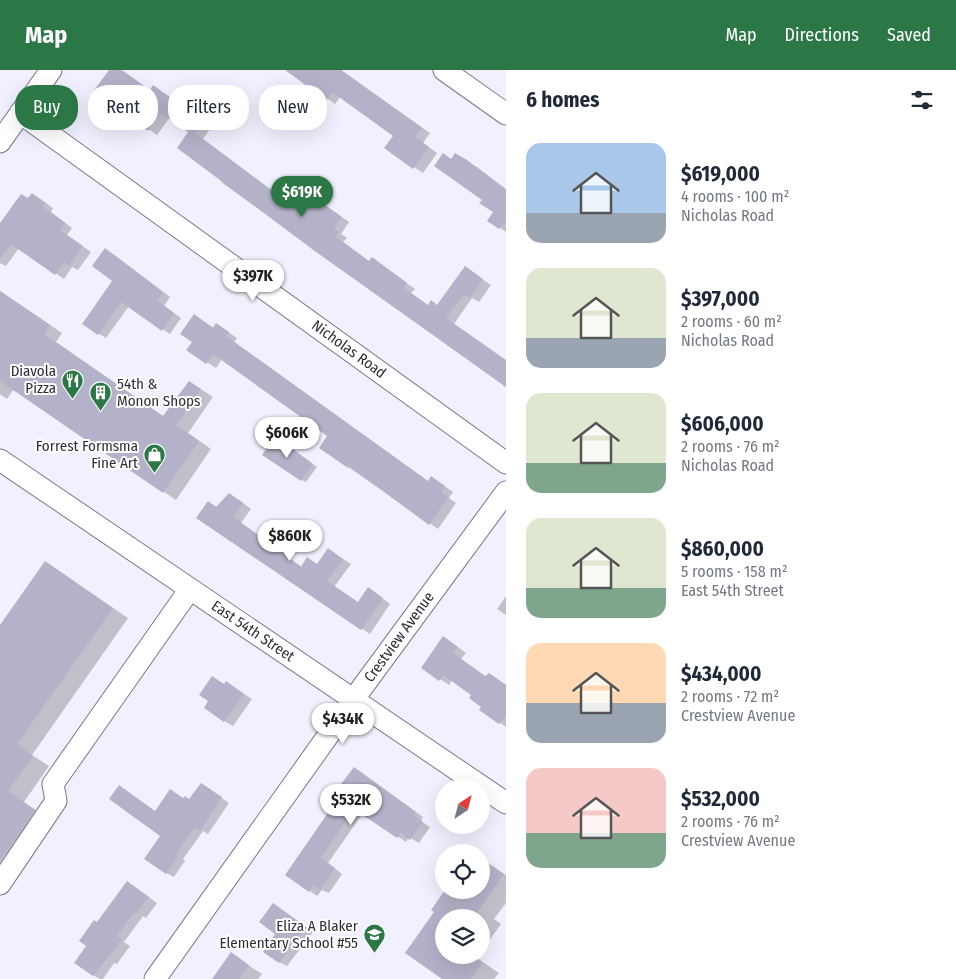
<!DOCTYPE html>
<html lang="en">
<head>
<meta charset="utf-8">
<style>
	:root { --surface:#fff; --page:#f2f2f3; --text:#1f2937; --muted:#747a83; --accent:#2c7746 }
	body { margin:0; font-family:"Fira Sans Condensed",sans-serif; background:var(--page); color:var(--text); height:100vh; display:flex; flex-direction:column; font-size:19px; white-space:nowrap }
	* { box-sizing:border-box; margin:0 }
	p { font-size:16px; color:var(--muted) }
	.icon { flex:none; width:28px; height:28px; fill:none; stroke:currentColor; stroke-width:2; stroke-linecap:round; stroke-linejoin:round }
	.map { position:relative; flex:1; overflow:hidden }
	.details { display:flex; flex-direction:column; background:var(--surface); width:450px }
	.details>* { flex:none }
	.guide { position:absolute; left:15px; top:15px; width:415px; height:45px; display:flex; gap:10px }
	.needle { width:32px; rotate:36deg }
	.buttons { position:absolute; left:435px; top:709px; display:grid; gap:10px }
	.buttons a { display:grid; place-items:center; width:55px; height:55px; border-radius:50%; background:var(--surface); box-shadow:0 5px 20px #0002; font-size:25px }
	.price { position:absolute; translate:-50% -42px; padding:0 11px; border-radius:18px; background:#fff; color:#222; font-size:16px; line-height:32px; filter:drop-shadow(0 1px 2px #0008) }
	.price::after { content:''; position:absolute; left:50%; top:30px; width:15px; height:11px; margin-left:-8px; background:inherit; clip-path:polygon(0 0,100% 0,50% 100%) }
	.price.on { background:var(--accent); color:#fff }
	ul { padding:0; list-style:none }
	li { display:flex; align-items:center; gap:15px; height:125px; padding:0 20px }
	li span { display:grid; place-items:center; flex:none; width:140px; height:100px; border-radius:15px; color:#555 }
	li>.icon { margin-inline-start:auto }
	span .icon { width:60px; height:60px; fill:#fffc; stroke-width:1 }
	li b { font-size:21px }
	h2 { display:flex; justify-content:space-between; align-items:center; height:60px; padding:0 20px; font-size:21px }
	.tag { padding:0 18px; border-radius:20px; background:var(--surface); box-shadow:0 5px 20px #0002; font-size:18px; line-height:45px }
	.tag.on { background:var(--accent); color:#fff }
	header { display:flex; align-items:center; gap:30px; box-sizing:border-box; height:70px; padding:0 25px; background:var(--accent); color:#fff }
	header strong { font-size:24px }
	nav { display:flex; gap:28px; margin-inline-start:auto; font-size:18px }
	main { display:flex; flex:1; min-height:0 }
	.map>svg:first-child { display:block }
</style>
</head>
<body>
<header>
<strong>Map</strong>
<nav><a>Map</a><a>Directions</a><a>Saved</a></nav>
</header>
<main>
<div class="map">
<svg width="506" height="909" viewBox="0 0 506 909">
	<rect width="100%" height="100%" fill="#f0f0fe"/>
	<path fill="#0003" d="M110,0H121L151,21L193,44L217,27L227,35L203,69L283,129L301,119L349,152L341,164L347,168L343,172L370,192L380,194L415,219L411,223L428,236H438L473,203L491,215L479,232L472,228L454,254L506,317L221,112L223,110L190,62L170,47L157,65L122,41L119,46L98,32Z
		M287,0H341L430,63L423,73L437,83L423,103L386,78L395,66L340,27L335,34Z
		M455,85L477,97L506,119V162L488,150L494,142L451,89Z
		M40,129L53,138L51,142L72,158L67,165L91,182L78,200L72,197L64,209L19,178L6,196L0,193V158L28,130Z
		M113,184L170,227L164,236L181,248L170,264L129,236L106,268L84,254L114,211Z
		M0,221L62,263L56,272L164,347L190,312L213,327L188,363L211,379L176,430L14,319L7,329L0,324Z
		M195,246L214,258L225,260L237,268L234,272L429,412L440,413L453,422L449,428L456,433L438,459L348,397L328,366L222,289L216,298L188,280L194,272Z
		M280,370L317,397L306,412L302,410Z
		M238,429L251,439L241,453L264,470L284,460L297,470L285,485L302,497L318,495L337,485L351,494L334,517L358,533L377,524L390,534L370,564L198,448L209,433L217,437Z
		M45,492L128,548L32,685L49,696L24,732L50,750L0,818V557Z
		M506,526V545L497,539Z
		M452,573L466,583L461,589L486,607L506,615V657L481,640L483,636L473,625L452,610L449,615L422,597Z
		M225,615L235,618L252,629L233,656L224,651L210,631Z
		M355,698L423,747L421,751L430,757L419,773L409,767L406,772L363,743L328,793L342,804L329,823L322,820L317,826L310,821L344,721Z
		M209,719L229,733L208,764L203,761L183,789L185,791L174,807L166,803L162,765L156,742L190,731Z
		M481,789L506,805V833L494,849L501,854L481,882V848H444V885H479L477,888L499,903L494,909H444L436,842L447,820H481Z
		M136,818L157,833L146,848L143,846L124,872L130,876L117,894L114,893L103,909H100L93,905L88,876L98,854Z
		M274,834L313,862L287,896L279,892Z
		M231,884L262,904L258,909H213Z"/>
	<path fill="#b3b2c9" d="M109,0H122L150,20L153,15L192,43L208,20L220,29L195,63L282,128L293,112L342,147L334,158L339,162L336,167L369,191L372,187L407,213L404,218L428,235L431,230L437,235L465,196L483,209L470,228L464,224L446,248L506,290V317L312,179L177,78L188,62L161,43L148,61L114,37L110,42L97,32L100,27L93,22Z
		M285,0H341L422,58L415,67L429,77L413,99L384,78L393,66L332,22L326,30Z
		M443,83L451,89L455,83L467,90L506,120V152L499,159L487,151L493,142L479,133L482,130L434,96Z
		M32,123L46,133L43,137L65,153L60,160L83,176L69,196L64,192L55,205L11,174L0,189V153L21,124L28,128Z
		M105,178L163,222L157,230L174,243L162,261L121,232L98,265L82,254L112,211L92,196Z
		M0,221L50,255L44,264L163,346L189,311L201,319L176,355L199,371L163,423L0,311Z
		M194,244L213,258L216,253L229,262L226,266L428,411L431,406L445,416L441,422L448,427L429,455L349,396L348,398L319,378L327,366L319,360L213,284L206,294L186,280L192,272L180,264Z
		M275,366L313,394L301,411L262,385Z
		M229,423L243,433L233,447L264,469L275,453L289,464L277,479L301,497L307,487L317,494L328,478L343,489L327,511L358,532L368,517L383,528L361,560L196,448L208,431L216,437Z
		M45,491L113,538L17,674L33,686L8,721L35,740L0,791V555Z
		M443,566L458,577L453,583L485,606L489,603L506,615V645L499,654L479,640L481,637L469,628L471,625L443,605L439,611L421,598Z
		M212,606L224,614L226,611L244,624L224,652L204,638L208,631L199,625Z
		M354,697L416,742L414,745L423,752L410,770L401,763L397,768L354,739L321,788L335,798L320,820L314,815L309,822L285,805L343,721L338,718Z
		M201,713L222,727L200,761L195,757L176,784L178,786L166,804L144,789L160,766L109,729L119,715L155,741L170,719L183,728L185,726L189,729Z
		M481,788L504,804L473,848H444V885H472L483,893L471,909H442L405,883L434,842L431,840L445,820H481Z
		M127,811L149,827L136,844L134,842L117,866L122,870L93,906L74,893L86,876L79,871L94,850L97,852Z
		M273,833L306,857L279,893L263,882L275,864L259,852Z
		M231,882L249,895L239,909H212Z"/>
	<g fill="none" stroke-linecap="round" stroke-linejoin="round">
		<defs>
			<path id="minor" d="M444,0L506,44
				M20,43L506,393
				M0,72L51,0
				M0,390L506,733
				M0,814L56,731L53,714L190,519
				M155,909L364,615L506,422"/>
		</defs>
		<use href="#minor" stroke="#7a798e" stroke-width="23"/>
		<use href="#minor" stroke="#fff" stroke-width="21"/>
	</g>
	<defs>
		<symbol id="restaurant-pin" viewBox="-11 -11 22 30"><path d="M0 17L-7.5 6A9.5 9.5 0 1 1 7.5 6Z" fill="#2c7746" stroke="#fff"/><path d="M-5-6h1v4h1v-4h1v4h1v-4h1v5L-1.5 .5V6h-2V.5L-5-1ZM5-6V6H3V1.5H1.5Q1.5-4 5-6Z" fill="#fff"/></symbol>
		<symbol id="building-pin" viewBox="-11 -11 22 30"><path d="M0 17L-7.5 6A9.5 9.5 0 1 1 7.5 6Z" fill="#2c7746" stroke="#fff"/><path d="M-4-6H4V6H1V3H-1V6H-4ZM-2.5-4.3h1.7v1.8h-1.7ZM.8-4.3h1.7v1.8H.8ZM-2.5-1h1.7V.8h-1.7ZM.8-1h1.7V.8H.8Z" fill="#fff"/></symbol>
		<symbol id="shop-pin" viewBox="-11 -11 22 30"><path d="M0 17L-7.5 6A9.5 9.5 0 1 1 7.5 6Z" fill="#2c7746" stroke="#fff"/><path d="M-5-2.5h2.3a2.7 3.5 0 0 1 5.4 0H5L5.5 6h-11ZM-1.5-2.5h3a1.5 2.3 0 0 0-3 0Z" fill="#fff"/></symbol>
		<symbol id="school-pin" viewBox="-11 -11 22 30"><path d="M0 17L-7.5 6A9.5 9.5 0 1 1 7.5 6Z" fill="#2c7746" stroke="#fff"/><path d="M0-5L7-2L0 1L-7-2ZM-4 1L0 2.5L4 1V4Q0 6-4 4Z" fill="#fff"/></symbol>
	</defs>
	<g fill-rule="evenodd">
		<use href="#restaurant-pin" x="60" y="298" width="25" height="34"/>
		<use href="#building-pin" x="88" y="310" width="25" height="34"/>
		<use href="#shop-pin" x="142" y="372" width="25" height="34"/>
		<use href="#school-pin" x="362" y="852" width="25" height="34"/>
	</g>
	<g text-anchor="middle" stroke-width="4" stroke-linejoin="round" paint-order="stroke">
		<g font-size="15" fill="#2e2e37" stroke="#fff">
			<text transform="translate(349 279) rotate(36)" y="5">Nicholas Road</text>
			<text transform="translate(253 561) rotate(34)" y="5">East 54th Street</text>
			<text transform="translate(399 567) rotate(-54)" y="5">Crestview Avenue</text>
		</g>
		<g font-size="15" fill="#2e2e37" stroke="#fff" text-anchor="end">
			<text x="56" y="306">Diavola<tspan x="56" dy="17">Pizza</tspan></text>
			<text x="117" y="319" text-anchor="start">54th &amp;<tspan x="117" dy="17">Monon Shops</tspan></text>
			<text x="138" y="381">Forrest Formsma<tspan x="138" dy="17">Fine Art</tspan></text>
			<text x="358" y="861">Eliza A Blaker<tspan x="358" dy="17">Elementary School #55</tspan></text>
		</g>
	</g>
</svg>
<div class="buttons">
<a><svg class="needle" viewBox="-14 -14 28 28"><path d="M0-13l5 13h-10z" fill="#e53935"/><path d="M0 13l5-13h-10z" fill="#747a83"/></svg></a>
<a><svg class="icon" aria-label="locate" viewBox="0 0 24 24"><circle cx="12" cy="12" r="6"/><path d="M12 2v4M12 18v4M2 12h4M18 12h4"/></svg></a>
<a><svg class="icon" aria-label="layers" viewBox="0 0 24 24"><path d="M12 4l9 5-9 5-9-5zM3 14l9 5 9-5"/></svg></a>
</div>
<b class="price on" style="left:302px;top:148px">$619K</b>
<b class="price" style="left:253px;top:232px">$397K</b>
<b class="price" style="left:287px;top:389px">$606K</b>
<b class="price" style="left:290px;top:492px">$860K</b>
<b class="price" style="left:343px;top:675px">$434K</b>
<b class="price" style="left:351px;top:756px">$532K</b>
<div class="guide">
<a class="tag on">Buy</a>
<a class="tag">Rent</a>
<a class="tag">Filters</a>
<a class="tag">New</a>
</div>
</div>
<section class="details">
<h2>6 homes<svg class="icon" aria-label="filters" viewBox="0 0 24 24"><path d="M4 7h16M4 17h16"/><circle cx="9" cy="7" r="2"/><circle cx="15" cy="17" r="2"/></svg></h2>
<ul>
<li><span style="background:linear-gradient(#a9c7e8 70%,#9aa5b1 0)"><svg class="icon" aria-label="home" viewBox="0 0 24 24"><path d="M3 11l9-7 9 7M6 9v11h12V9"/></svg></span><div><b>$619,000</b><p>4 rooms · 100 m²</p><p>Nicholas Road</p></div></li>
<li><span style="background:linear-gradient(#dfe7d0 70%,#9aa5b1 0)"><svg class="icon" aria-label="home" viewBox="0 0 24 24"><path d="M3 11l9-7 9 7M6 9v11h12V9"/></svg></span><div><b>$397,000</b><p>2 rooms · 60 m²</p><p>Nicholas Road</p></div></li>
<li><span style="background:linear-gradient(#dfe7d0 70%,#7fa58c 0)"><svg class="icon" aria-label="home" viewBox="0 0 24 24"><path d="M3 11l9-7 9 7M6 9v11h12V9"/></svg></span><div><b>$606,000</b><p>2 rooms · 76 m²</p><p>Nicholas Road</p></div></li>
<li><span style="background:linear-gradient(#dfe7d0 70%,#7fa58c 0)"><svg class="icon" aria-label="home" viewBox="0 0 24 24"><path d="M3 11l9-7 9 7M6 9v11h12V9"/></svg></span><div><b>$860,000</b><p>5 rooms · 158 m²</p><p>East 54th Street</p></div></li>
<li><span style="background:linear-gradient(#ffd9b3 60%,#9aa5b1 0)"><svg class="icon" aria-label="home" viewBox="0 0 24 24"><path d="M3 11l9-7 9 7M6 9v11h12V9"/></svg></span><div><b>$434,000</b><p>2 rooms · 72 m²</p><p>Crestview Avenue</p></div></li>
<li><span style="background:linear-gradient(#f6c9c9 65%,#7fa58c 0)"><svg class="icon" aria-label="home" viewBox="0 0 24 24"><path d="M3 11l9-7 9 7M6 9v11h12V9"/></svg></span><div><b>$532,000</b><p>2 rooms · 76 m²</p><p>Crestview Avenue</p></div></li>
</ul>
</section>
</main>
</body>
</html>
